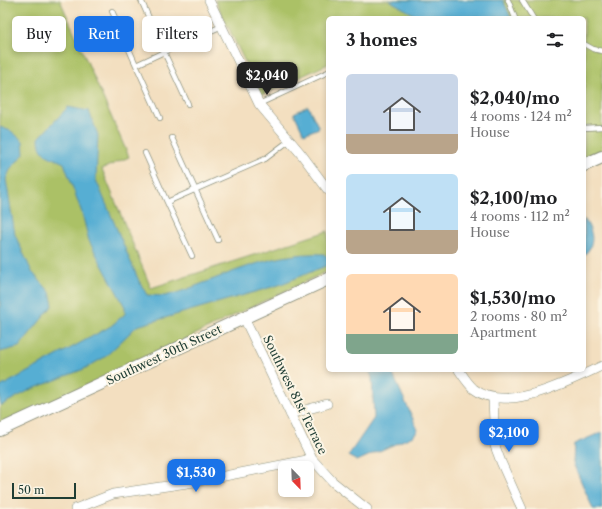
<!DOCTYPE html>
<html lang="en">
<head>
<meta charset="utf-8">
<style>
	:root { --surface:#fff; --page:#f2f2f2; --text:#202124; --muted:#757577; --accent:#1a73e8 }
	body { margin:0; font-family:"Libre Caslon Text",serif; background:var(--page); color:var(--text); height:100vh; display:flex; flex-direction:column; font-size:15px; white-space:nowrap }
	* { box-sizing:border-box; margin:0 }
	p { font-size:13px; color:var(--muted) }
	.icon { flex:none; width:22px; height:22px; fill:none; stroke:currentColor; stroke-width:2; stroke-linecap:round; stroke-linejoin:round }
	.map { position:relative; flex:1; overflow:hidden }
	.details { position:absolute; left:326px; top:16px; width:260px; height:356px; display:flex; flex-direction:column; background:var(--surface); border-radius:6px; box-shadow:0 2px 6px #0003 }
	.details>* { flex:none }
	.top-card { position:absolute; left:12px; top:16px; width:254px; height:36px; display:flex; gap:8px }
	.needle { width:26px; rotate:157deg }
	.controls { position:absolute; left:278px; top:461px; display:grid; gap:8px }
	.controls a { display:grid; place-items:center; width:36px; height:36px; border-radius:6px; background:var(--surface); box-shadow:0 2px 6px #0003; font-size:20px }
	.scale { position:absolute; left:12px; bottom:10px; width:64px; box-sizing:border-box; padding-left:4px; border:2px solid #1f3d34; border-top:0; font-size:11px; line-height:14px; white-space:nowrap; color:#1f3d34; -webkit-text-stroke:3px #fcf5e5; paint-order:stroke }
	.price { position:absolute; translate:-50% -34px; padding:0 9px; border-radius:8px; background:var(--accent); color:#fff; font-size:13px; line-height:26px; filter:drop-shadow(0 1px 2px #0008) }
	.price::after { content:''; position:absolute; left:50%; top:24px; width:12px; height:9px; margin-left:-6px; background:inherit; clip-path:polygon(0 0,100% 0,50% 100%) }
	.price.active { background:#222; color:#fff }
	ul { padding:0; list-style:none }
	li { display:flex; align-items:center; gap:12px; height:100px; padding:0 20px }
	li span { display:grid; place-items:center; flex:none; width:112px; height:80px; border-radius:6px; color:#555 }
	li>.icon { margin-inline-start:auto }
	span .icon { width:48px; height:48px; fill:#fffc; stroke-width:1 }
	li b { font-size:17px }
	h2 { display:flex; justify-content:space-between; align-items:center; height:48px; padding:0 20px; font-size:17px }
	.pill { padding:0 14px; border-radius:6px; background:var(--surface); box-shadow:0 2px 6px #0003; font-size:14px; line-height:36px }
	.pill.active { background:var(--accent); color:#fff }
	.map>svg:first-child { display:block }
</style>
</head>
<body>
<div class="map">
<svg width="602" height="509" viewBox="0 0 602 509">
	<rect width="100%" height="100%" fill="#fcf5e5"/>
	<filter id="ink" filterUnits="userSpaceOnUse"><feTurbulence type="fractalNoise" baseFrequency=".025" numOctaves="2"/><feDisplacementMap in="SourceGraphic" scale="8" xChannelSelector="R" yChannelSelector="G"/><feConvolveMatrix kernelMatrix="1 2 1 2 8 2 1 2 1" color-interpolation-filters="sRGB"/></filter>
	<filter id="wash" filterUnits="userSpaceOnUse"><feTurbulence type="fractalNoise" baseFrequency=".012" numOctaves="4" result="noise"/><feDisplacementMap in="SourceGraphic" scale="16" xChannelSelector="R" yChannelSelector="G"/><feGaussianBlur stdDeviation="0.9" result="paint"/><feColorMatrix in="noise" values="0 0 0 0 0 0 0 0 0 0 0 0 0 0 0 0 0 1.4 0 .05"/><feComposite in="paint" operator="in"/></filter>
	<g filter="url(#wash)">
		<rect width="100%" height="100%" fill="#f3dfc0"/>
		<path fill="#abc166" stroke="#657f4d" d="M0,0H60L129,157L102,169L151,288L328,231V271L249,308L166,349L0,425Z
			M215,0H602V150L584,157V18H328V64L261,95Z"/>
		<path fill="#56aed3" stroke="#3a7684" d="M389,0H503L511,18H420Z
			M308,106L319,128L304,134L294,113Z
			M68,107L89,111L98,135L96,180L139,281L147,295L165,296L176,293C224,277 271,251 324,254L328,258V265L279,285L137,326L105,357L84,369L30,390L0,406V387L111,326L125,314V307L89,241L82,213L64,163C50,156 39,156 39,138Z
			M0,127L11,131L23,141L24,154L11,168L6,179L15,235L32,272L50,292L53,305L19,347L0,352Z
			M584,219C593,230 596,245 584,255Z
			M369,370H391L418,430L413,436L357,461L348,456L374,418L372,378Z
			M602,432V509H593L573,463L574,444Z"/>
	</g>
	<g filter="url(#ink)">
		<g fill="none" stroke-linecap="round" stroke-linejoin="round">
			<defs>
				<path id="service" d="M141,0L164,52L222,26
					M508,0L515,18
					M522,0L533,18
					M112,11L136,65L164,52L188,104
					M584,44L593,49L602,51
					M136,65L160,118
					M259,104L328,72
					M584,128L602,127
					M172,138L218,240
					M145,153L167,202L265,159L290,140
					M167,202L192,256"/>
				<path id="minor" d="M209,0L259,104L302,155L328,190
					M244,318L312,459L333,482L367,509
					M459,370C463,376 468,384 474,389C507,415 570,380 602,366
					M493,398L495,446L501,462L522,509
					M290,414L327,404
					M75,509L113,494L194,482L312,459"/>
				<path id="tertiary" d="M584,165L602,157
					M0,430L328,279"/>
			</defs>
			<use href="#service" stroke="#898e7a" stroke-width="6"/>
			<use href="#minor" stroke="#898e7a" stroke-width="10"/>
			<use href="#tertiary" stroke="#898e7a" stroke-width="14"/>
			<use href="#service" stroke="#fff" stroke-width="4.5"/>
			<use href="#minor" stroke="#fff" stroke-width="9"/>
			<use href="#tertiary" stroke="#fff" stroke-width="12"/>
		</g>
	</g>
	<g text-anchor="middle" stroke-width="4" stroke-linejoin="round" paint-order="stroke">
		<g font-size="12" fill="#1f3d34" stroke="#fcf5e5">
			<text transform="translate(164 355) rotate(-25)" y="4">Southwest 30th Street</text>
			<text transform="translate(295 395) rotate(64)" y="4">Southwest 81st Terrace</text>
		</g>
	</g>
</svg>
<div class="controls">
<a><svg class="needle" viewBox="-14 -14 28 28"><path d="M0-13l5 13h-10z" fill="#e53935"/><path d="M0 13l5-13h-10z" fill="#757577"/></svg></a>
</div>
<div class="scale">50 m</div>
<b class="price active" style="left:267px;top:96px">$2,040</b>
<b class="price" style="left:509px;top:453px">$2,100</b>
<b class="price" style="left:196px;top:493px">$1,530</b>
<div class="top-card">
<a class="pill">Buy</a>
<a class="pill active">Rent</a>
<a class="pill">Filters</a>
</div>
<section class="details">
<h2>3 homes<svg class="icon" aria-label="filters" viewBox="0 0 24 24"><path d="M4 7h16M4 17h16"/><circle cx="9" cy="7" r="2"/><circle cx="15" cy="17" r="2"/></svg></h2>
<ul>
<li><span style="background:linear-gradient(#c9d6e8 75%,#b9a48a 0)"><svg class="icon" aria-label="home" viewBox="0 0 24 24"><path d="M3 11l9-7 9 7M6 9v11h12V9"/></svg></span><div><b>$2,040/mo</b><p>4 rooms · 124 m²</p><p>House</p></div></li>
<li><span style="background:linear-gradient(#bfe0f5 70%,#b9a48a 0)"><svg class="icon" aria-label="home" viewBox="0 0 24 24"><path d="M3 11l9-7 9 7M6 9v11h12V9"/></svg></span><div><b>$2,100/mo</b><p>4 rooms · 112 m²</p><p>House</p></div></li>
<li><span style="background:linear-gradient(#ffd9b3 75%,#7fa58c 0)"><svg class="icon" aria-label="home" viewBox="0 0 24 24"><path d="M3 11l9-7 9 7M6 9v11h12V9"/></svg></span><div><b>$1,530/mo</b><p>2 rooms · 80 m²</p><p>Apartment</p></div></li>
</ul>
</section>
</div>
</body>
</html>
